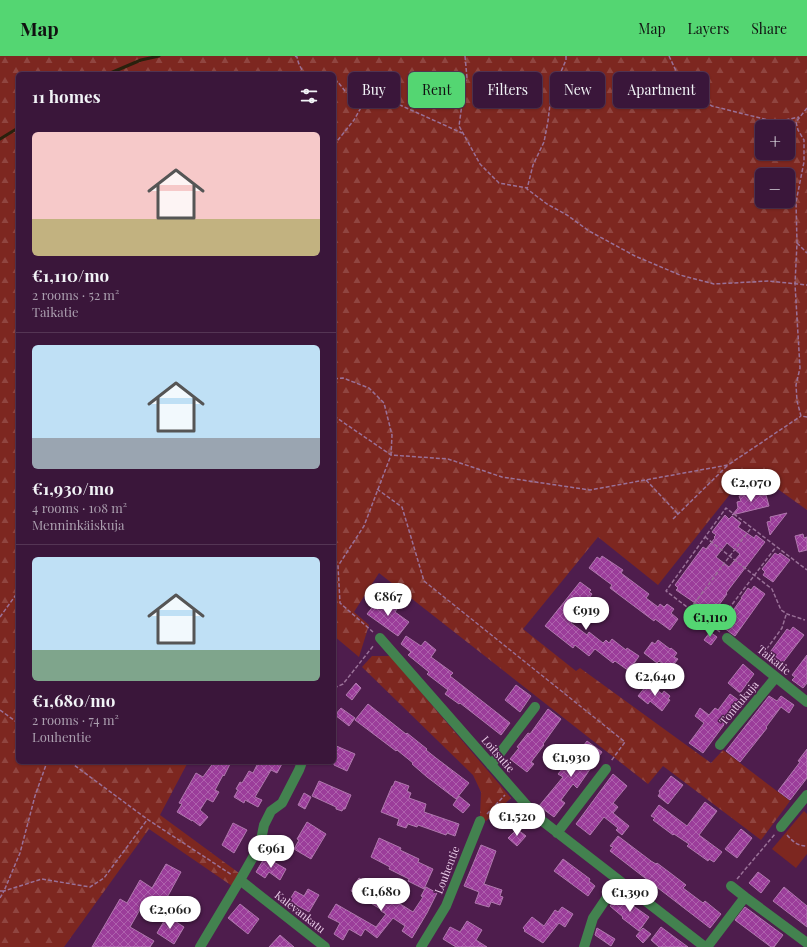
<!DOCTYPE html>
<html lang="en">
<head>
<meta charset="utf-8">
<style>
	:root { --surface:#3a163a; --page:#411f42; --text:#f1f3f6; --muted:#ab9faf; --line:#543554; --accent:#54d672 }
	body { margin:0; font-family:"Playfair Display",serif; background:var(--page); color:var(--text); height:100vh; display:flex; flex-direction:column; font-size:15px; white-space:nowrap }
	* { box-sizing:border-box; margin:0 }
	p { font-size:13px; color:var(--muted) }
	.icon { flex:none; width:22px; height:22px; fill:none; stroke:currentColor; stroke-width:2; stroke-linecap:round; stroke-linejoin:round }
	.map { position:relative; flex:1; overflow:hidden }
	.details { position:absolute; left:16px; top:16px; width:320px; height:692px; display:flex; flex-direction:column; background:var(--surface); border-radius:6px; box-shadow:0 1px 3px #0004,0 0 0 1px var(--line) }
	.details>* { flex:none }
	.hud { position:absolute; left:348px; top:16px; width:380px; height:36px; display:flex; gap:8px }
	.buttons { position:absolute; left:755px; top:64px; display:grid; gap:8px }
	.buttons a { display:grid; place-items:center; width:40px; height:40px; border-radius:6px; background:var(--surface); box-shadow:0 1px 3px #0004,0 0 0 1px var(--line); font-size:20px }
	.price { position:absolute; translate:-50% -34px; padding:0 9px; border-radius:14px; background:#fff; color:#222; font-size:13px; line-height:26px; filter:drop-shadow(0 1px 2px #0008) }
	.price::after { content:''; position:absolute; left:50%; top:24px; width:12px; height:9px; margin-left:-6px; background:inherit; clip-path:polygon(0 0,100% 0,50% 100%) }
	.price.current { background:var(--accent); color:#111 }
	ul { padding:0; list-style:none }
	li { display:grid; align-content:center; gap:8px; height:212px; padding:0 16px }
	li+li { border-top:1px solid var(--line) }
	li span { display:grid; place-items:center; height:124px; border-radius:6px; color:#555 }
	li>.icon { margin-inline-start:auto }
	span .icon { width:72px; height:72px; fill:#fffc; stroke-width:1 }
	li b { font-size:17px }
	h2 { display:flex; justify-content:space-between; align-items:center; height:48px; padding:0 16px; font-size:17px }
	.pill { padding:0 14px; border-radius:6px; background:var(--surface); box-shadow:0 1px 3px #0004,0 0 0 1px var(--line); font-size:14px; line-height:36px }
	.pill.current { background:var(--accent); color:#111 }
	header { display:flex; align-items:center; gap:24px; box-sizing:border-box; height:56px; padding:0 20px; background:var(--accent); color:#111 }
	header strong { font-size:19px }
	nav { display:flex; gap:22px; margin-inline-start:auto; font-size:14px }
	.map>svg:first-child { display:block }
</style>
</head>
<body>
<header>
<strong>Map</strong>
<nav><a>Map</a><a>Layers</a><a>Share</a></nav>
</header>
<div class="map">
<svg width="807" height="891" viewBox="0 0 807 891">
	<defs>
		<pattern id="forest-firs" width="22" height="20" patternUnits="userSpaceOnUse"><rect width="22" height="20" fill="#7d2720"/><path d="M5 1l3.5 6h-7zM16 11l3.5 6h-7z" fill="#904540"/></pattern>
		<pattern id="building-cross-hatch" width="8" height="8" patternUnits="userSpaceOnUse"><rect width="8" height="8" fill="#9b3d9a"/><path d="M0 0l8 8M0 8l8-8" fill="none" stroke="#ae61ad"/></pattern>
	</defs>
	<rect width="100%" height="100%" fill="#4e1d4d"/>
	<path fill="url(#forest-firs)" fill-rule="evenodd" d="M0,0H807V454L750,413L658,529L598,481L523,573L576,615L580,612L711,707L723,694L790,745L761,784L663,710L648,728L379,517L354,556L369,569L359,601L334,580V18H18V706H188L160,759L239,817L232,830L149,773L64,891H0ZM762,71H788V97H762ZM762,119H788V145H762Z
		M372,600H390L511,742L486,765L480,760L481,736L473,719L362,611Z"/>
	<path fill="#7d2720" d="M804,755L807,758V798L796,812L772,793Z"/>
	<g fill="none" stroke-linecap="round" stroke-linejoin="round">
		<path stroke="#28210d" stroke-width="3" d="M108,18L141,4L159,0
			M0,83L18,72"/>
	</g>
	<path fill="url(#building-cross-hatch)" stroke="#b078ae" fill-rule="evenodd" d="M760,435L761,440L766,439L769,450L732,459L738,452L737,446L741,445L739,440Z
		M787,457L773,475L770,479L767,466L771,465L770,461Z
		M725,459L729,463L732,460L741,467L738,471L754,482L756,479L765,486L726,537L727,538L710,561L699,554L701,551L676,534L678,532L675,529L703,491L706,493L715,482L714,481L716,479L712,476ZM727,487L740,498L729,511L716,501Z
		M803,478L804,482L807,481V494L799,496L795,480Z
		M775,497L778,499L780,497L790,504L773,526L763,519L765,516L762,513Z
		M602,500L623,514L621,517L649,538L646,542L658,551L660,548L664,551L667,548L674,553L671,557L678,563L670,574L655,563L654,565L610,532L612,529L589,512L597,501L600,503Z
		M580,526L591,534L589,536L592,538L571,567L587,579L589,576L603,587L606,584L609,587L612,583L626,594L627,592L639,600L629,615L615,605L613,607L595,593L589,600L575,589L573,592L545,570Z
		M754,530L765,538L735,580L724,572L727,569L724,567L742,542H741L748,532L751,534Z
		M379,543L386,549L388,546L397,553L395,556L409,566L398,580L367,558Z
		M793,571L804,579L778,613L768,605L771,601L768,599L787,573L790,575Z
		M710,576L717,581L711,589L704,584Z
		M406,580L421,590L425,585L436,594L431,601L453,617L450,620L510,667L501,679L460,647L459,648L445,638L448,634L427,618L429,616L408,599L411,596L401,588Z
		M658,584L670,593L671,592L677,597L674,601L678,603L670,613L659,605L657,607L644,597L652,586L655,588Z
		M807,599V627L803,632L792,624L795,621L792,619Z
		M743,608L754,618L740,637L728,627Z
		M356,627L361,632L352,644L346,639Z
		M516,629L531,640L520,656L505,644Z
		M651,629L662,638L664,635L670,640L668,643L670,644L662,655L650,645L648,648L638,640L646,630L649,632Z
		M730,638L741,646L703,697L689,687L704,667L695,660L700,652L709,659L715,652L718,654Z
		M769,640L777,645L781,640L794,649L789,657L781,651L766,671L767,672L740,706L726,695Z
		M368,648L406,678L407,677L427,693L426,694L436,702L469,727L456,743L427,721L412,708L413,707L397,694L396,695L355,664Z
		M341,652L355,662L349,670L335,659Z
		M548,653L561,663L543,688L544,689L531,706L534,708L527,716L510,703L519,692L517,691L528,677L530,678Z
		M587,685L602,696L577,732L573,728L561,744L565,747L554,761L539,750L563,721L558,718L569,705L571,706Z
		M334,689L355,698L347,715L334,709Z
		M807,693V722L790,744L778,735L800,706L798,705Z
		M214,706H231L224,720L223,719L215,734L219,736L213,746L207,743L200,754L208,761L200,770L192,764V765L177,756L182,748L179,747L196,717L203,721Z
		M256,706H283L277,717L271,714L255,741L262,744L258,751L245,744L244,747L234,741L238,734L236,733L240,726L242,727L249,715L253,717L258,707Z
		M613,718L627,730L613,747L618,751L613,757L629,770L622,779L616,774L618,772L604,761L590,779L576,768Z
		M671,720L683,729L668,748L658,740L660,737L659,735Z
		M319,725L351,739L345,753H343L342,755L336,753V751L312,740Z
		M395,725L409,730L407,735L411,737L409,742L426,748L424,756L459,768L455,780L447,777L446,779L418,769L417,771L408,768L406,772L397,769L399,763L381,756L392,730H393Z
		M304,737L311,741L305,753L298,749Z
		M459,740L470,749L463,757L453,749Z
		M705,746L717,755L699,779L722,796L714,806L709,803L708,805L687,790L689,788L674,778L673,779L653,764L655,762L651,760L659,749L687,770Z
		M506,748L526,768L520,774L500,753Z
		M307,766L326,778L311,803L294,793L299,784L297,783Z
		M233,767L247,774L234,797L222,789Z
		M517,773L526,780L517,790L508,782Z
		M741,773L752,782L737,802L725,793Z
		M618,780L651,805L656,808L657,807L669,816L686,829L683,832L703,847L705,845L721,858L710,872L610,795L613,791L610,790Z
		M379,782L401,792L400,794L419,803L418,806L433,813L424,833L408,825L409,823L389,813L390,811L371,801Z
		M481,789L496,795L484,828L502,834L500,840L503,841L500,849L491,846L489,851L475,847L479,836L464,830Z
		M265,801L286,813L280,824L269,816L265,822L256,816Z
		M563,803L590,823L589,825L595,830L588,840L554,815Z
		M166,808L181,816L164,847L168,849L163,859L145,848L144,851L142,850L130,871L154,885L150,891H92L120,843L127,847L140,824L152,832Z
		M758,816L770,825L761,837L749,827Z
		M359,822L413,856L423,841L421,840L426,831L437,837L427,857L412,882L402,875L405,870L393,862L377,882L365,873L361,880L349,873L343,884L334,878L340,867L328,861L336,848L376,871L386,858L381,855L382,854L351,835Z
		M784,831L807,850V871L773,845Z
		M308,833L319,839L309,856L289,845L295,835L304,840Z
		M618,839L649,861L639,875L622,862L623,861L610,850Z
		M240,848L259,863L248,878L228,862Z
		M562,851L573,858L565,871L559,867L543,887L524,875L525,874L523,872L532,861L544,870L555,854L558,856Z
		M745,851L783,879L774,891H771L735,864Z
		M167,860L184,871L174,888L157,877Z
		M467,865L482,874L476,884L487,891H456L443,883L450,871L460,876Z
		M661,871L673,880L688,891H659L651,884Z
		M597,872L615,883L611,890L595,879Z
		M643,872L651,878L643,887L636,880Z
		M280,879L294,891H269Z"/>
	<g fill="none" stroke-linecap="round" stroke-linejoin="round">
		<path stroke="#9a7198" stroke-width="1.5" stroke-dasharray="4 2" stroke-linecap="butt" d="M295,0L297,1C298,7 301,14 306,18
			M465,0L467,22L462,32V48L459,70L480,108L499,127L527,132
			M566,0V4L560,18L552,32L548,65L544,86L533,109L527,133L547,148L567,159L589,175L635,200L680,219L714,228L769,225L807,229
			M669,0L678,19L694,41L712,50L776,66L799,61
			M334,24L338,26L345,35L364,46
			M807,52L796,66L798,74L804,84V106L796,146L797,187L795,228L800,312L796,329L797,345L801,360L807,361
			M334,89L354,64L364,46L372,43L380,41L391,45L462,77
			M797,187L807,197
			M334,323L343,322L369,332L384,347L392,379L391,399L364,470L338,510L340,547L373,576
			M334,360L391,399L448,403L502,421L590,434L728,409L801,360
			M646,424L678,458
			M377,433L402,451L424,525L625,686L611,705
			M673,463L728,409
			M705,481L772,533L781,554L787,558L805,564
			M690,553L751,472
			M0,561L18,536
			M714,572L776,491
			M720,576L666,535L726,452L807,514
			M763,598L782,572L786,559
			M334,632L343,628L374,589
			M0,654L18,667
			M70,706L147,763L232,819
			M487,758L505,739
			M787,779C793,786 798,790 807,790
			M737,823L775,778
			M0,835H4L20,797L35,740L47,706
			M0,842L4,835L42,823L90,831L104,822L147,764"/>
		<path stroke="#43824f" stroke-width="10" d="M380,582L536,760L705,891
			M727,582L807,646
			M720,689L776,621
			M491,709L535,651
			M781,771L807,739
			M557,777L606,713
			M240,824L325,891
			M731,830L745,841L807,887
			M200,891L240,824L260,789L264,769L271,755L282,747L299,714L302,706
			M421,891L446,850L480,765
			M584,891L593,862L618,825
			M707,891L745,841"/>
	</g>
	<g text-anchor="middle" stroke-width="3" stroke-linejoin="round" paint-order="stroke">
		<g font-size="11" fill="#eacbe8" stroke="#4e1d4d">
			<text transform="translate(774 604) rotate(39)" y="4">Taikatie</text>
			<text transform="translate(739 647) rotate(-50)" y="4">Tonttukuja</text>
			<text transform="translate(498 698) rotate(49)" y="4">Loitsutie</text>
			<text transform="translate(447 814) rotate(-69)" y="4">Louhentie</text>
			<text transform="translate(300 856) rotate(38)" y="4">Kalevankatu</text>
		</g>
	</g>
</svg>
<div class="buttons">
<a>+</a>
<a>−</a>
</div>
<b class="price" style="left:751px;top:447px">€2,070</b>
<b class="price" style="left:388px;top:561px">€867</b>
<b class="price" style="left:586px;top:575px">€919</b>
<b class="price current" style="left:710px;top:582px">€1,110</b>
<b class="price" style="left:655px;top:641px">€2,640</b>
<b class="price" style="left:571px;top:722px">€1,930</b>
<b class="price" style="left:517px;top:781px">€1,520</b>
<b class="price" style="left:271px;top:813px">€961</b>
<b class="price" style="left:381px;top:856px">€1,680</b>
<b class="price" style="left:630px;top:857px">€1,390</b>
<b class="price" style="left:170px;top:874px">€2,060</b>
<div class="hud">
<a class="pill">Buy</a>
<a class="pill current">Rent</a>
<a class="pill">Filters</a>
<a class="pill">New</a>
<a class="pill">Apartment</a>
</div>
<section class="details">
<h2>11 homes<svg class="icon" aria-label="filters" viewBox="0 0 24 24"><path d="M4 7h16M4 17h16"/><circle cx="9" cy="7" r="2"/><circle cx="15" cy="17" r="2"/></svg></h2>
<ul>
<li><span style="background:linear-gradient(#f6c9c9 70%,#c2b280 0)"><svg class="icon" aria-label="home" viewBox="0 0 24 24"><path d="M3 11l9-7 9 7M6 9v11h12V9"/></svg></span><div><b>€1,110/mo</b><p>2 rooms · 52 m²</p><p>Taikatie</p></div></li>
<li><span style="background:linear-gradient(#bfe0f5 75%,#9aa5b1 0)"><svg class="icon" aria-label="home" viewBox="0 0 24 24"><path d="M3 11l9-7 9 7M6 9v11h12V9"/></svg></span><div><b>€1,930/mo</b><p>4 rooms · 108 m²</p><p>Menninkäiskuja</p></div></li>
<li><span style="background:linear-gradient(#bfe0f5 75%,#7fa58c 0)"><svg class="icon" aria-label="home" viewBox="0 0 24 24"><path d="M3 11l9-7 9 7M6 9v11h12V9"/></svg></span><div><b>€1,680/mo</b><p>2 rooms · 74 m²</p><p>Louhentie</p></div></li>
</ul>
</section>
</div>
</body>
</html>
